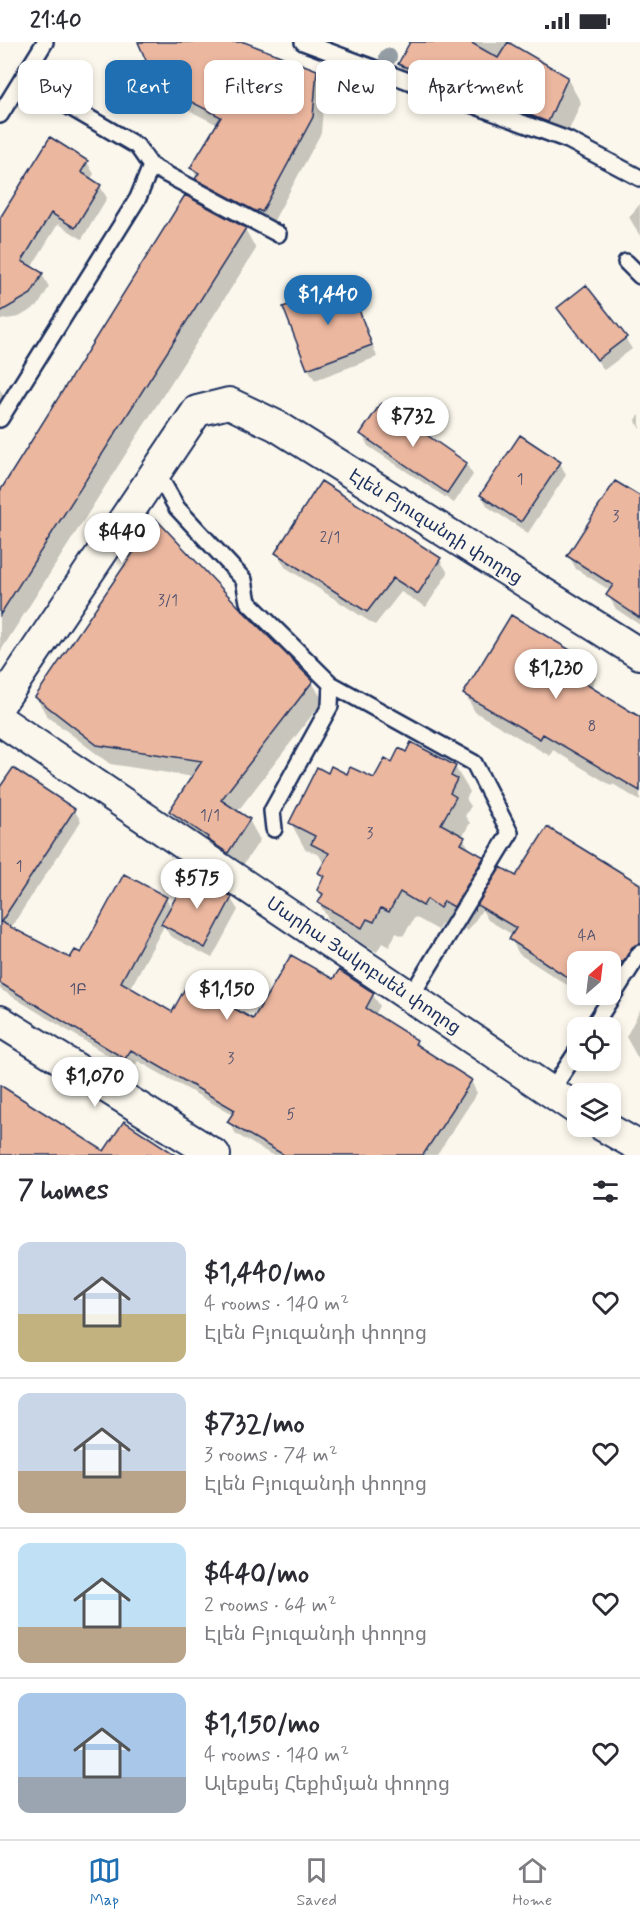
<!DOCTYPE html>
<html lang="en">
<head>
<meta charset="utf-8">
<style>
	:root { --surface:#fff; --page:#f7f7f7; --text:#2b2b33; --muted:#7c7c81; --line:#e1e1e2; --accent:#1f6fb2 }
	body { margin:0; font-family:Mynerve,"Noto Sans Armenian",sans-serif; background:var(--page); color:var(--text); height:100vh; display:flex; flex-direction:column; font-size:22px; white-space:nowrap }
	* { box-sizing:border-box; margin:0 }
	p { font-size:20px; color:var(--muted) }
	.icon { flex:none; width:33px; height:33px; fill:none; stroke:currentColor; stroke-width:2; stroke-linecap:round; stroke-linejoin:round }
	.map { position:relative; height:1113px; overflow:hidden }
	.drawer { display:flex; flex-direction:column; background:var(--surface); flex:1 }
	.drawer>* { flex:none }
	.banner { position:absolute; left:18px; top:18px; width:604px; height:54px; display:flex; gap:12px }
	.needle { width:39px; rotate:28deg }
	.buttons { position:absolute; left:567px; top:909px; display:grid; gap:12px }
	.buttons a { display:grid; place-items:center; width:54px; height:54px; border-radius:12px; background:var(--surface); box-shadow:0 3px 9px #0003; font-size:30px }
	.price { position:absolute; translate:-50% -51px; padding:0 14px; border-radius:21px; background:#fff; color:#222; font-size:20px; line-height:39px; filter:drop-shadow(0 2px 3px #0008) }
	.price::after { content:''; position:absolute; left:50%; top:36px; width:18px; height:14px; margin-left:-9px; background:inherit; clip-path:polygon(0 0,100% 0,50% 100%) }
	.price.active { background:var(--accent); color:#fff }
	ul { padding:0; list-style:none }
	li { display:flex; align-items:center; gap:18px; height:150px; padding:0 18px }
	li+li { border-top:2px solid var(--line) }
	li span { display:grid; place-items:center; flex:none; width:168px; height:120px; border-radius:12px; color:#555 }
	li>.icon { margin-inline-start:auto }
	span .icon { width:72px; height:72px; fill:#fffc; stroke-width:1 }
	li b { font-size:26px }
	h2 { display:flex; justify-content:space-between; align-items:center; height:72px; padding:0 18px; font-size:26px }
	.chip { padding:0 21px; border-radius:12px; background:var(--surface); box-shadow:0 3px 9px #0003; font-size:21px; line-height:54px }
	.chip.active { background:var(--accent); color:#fff }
	.status { display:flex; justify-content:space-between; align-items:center; height:42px; padding:0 30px; background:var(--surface); direction:ltr }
	.status svg { height:16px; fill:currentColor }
	.dock { display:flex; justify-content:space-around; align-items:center; height:84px; border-top:2px solid var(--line); background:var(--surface); font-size:16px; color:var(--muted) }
	.dock a { display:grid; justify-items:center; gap:3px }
	.dock .active { color:var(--accent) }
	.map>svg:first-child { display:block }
</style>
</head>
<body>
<div class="status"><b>21:40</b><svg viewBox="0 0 49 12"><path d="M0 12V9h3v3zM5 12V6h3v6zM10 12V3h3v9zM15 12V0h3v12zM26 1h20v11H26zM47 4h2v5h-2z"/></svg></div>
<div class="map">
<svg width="640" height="1113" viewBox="0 0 640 1113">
	<rect width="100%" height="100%" fill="#fbf7ec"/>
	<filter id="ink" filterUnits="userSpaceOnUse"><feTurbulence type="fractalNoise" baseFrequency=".0167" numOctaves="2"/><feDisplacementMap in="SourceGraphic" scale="12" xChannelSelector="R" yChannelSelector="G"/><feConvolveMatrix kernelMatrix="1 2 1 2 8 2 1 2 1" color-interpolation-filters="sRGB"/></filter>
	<g filter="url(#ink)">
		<path fill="#0003" d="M146,0H222L316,30L325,45L321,91L271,184L206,152L192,126L218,83L174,61L165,52L155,36Z
			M412,0H512L510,4L567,36L581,61L562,104L414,46L400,22Z
			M87,120L94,132L90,138L100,144L107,156L82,197L58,182L31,226L42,232L49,245L38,264L19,275L0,278V199Z
			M640,162V194L629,175Z
			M245,187L256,207L0,610V452Z
			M348,242L355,254L377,315L315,338L308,327Z
			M559,267L625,296L632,307L604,328Z
			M0,347L7,360L0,372Z
			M640,372V387L635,379Z
			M362,392L466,422L473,433L454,461L368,404Z
			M560,421L566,433L528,491L488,465L481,453Z
			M322,441L440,518L448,531L426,565L401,550L375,583L285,525L277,511Z
			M640,456V583L616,567L608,553L611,549L576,527L569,514Z
			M240,568L312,640L323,659L237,770L249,778L260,798L239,829L182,788L171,769L194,735L110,722L47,674L36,655Z
			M586,619L596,636L590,647L640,678V759L613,742L612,744L553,708L550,714L475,670L465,652Z
			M407,712L455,725L470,750L466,757L471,764L465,774L470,781L462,795L472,810L483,816L495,837L517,836L640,844V900L610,946V920H578V950L519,912L511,897L513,893L488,878L482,868L468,889L459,884L455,890L441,882L438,888L415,875L403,894L396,891L389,905L382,901L377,910L334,887L319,861L323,856L318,848L324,838L320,831L324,822L319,813L305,807L291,781L329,733L375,738Z
			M0,748L74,768L81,779L10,887L70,918L81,914L125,834L166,857L172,866L231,857L238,868L212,916L170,894L164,884L130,947L172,972L254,979L334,940L340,930L373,953L380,964L375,973L416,999L422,1008L471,1039L477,1051L437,1113H272L236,1092L229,1080L233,1073L138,1019L132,1028L0,947Z
			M640,968V1020L626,995Z"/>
		<path fill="#ecb79f" stroke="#1b2f5e" stroke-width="1.5" d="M138,0H244L317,28L313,75L262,170L258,168L257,170L195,137L199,131L190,126L221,75L164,46L154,37Z
			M410,0H470L498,16L508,0L568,35L548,80L398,22Z
			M50,95L88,119L81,130L101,143L75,186L51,171L22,219L43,231L31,252L0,270V176Z
			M185,153L246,186L0,573V449Z
			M349,241L372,303L307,327L283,265Z
			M586,243L627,295L597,318L557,266Z
			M381,361L467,421L447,451L360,392Z
			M520,393L561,420L521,480L480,453Z
			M321,439L441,516L418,552L393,536L367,570L275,511Z
			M615,439L640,454V576L606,553L613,543L567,514Z
			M156,477L241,567L313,639L221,758L250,777L228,811L207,797L208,795L169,769L202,719L97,703L35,655Z
			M511,573L587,618L576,636L640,675V749L543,692L540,697L463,652Z
			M411,700L456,724L451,734L457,737L450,751L456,755L441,782L465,795L461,802L484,815L454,865L444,859L440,866L427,857L423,864L400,850L389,870L381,866L374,880L367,877L362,886L318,861L323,852L317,848L324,834L318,831L329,811L311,802L315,794L289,781L317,725L328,731L331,724L347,732L350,725L374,736L385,716L392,720L399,706L406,710Z
			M13,726L75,767L1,880L70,916L75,908L81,911L124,832L167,855L121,940L172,970L188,941L253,977L291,913L333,937L339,928L374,951L366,966L417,998L415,1002L472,1038L423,1113H284L227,1080L235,1068L131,1008L125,1017L0,941V745Z
			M547,785L640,842V901L632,905L623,920H578V932L573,939L509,897L516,886L477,863L501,825L516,834Z
			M191,828L232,855L205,906L161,882Z
			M0,1043L104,1109L124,1079L176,1113H0Z"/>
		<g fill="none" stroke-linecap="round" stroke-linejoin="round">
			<defs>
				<path id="service" d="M303,0L568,98L640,136
					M0,73L45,0
					M151,124L278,192
					M626,220L640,234
					M0,377L138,156L151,124L137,104L22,37
					M156,429L177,466L244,538L248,560L331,642L474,721L510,791L411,954
					M274,787L272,769L330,664L331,642
					M592,986L640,911
					M551,1049L578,1008"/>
				<path id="minor" d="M0,662L197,369L229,361L277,384L640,612
					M0,678L578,1068
					M0,979L215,1113
					M603,1084L640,1105"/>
			</defs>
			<use href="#service" stroke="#1b2f5e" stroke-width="20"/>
			<use href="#minor" stroke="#1b2f5e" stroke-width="34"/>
			<use href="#service" stroke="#fbf7ec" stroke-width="15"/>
			<use href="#minor" stroke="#fbf7ec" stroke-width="30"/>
		</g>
		<circle fill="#949da4" cx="388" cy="15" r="9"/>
	</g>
	<g text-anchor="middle" stroke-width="4.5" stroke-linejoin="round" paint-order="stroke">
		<g font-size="15" fill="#4f516e">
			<text x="520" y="442">1</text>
			<text x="616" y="479">3</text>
			<text x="330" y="500">2/1</text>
			<text x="168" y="563">3/1</text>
			<text x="592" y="689">8</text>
			<text x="210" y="778">1/1</text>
			<text x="370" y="796">3</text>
			<text x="19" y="829">1</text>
			<text x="587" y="898">4A</text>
			<text x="78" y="952">1Բ</text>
			<text x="231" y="1021">3</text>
			<text x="291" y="1077">5</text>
		</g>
		<g font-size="18" fill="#1b2f5e" stroke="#fbf7ec">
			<text transform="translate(436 484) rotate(32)" y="6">Էլեն Բյուզանդի փողոց</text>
			<text transform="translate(364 923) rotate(34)" y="6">Մարիա Յակոբսեն փողոց</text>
		</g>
	</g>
</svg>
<div class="buttons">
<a><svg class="needle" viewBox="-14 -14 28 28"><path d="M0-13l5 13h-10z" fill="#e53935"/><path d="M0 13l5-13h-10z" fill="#7c7c81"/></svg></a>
<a><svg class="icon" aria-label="locate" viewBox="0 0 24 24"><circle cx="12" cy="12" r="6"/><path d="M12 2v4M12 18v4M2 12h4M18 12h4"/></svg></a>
<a><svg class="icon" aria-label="layers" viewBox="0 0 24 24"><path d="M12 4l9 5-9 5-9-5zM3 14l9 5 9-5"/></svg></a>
</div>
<b class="price active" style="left:328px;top:284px">$1,440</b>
<b class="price" style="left:413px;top:406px">$732</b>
<b class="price" style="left:122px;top:522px">$440</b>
<b class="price" style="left:556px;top:658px">$1,230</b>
<b class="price" style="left:197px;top:868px">$575</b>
<b class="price" style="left:227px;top:979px">$1,150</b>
<b class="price" style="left:95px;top:1066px">$1,070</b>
<div class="banner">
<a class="chip">Buy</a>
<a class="chip active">Rent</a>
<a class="chip">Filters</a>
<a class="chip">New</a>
<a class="chip">Apartment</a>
</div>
</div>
<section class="drawer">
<h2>7 homes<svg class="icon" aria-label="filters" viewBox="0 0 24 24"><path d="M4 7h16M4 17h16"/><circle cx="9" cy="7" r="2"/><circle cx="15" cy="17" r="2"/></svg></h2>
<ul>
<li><span style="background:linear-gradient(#c9d6e8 60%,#c2b280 0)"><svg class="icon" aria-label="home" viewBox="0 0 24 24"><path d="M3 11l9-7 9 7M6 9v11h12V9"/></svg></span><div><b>$1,440/mo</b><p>4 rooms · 140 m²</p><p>Էլեն Բյուզանդի փողոց</p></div><svg class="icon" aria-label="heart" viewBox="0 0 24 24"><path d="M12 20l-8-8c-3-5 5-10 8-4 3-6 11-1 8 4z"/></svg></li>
<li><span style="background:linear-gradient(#c9d6e8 65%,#b9a48a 0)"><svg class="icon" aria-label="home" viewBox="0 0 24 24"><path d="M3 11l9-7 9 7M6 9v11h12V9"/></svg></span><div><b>$732/mo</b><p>3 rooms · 74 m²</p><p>Էլեն Բյուզանդի փողոց</p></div><svg class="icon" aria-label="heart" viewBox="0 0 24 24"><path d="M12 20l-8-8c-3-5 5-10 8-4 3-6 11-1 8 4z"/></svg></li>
<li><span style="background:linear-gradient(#bfe0f5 70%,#b9a48a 0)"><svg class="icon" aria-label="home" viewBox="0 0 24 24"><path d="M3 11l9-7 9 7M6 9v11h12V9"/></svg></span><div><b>$440/mo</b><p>2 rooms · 64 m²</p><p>Էլեն Բյուզանդի փողոց</p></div><svg class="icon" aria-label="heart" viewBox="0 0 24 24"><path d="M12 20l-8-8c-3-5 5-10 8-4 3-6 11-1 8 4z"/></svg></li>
<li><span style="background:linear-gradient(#a9c7e8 70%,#9aa5b1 0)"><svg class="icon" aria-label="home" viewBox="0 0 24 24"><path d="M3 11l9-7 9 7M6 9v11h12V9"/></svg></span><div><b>$1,150/mo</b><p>4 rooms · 140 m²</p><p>Ալեքսեյ Հեքիմյան փողոց</p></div><svg class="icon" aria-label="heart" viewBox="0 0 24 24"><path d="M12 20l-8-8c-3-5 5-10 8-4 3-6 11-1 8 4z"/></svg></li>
</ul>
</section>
<nav class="dock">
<a class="active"><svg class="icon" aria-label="map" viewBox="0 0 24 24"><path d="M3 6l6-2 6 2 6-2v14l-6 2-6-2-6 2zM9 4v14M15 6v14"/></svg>Map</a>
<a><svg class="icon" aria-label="saved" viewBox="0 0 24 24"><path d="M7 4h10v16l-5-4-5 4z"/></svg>Saved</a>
<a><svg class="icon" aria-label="home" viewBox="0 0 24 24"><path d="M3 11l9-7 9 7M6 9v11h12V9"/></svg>Home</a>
</nav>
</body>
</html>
